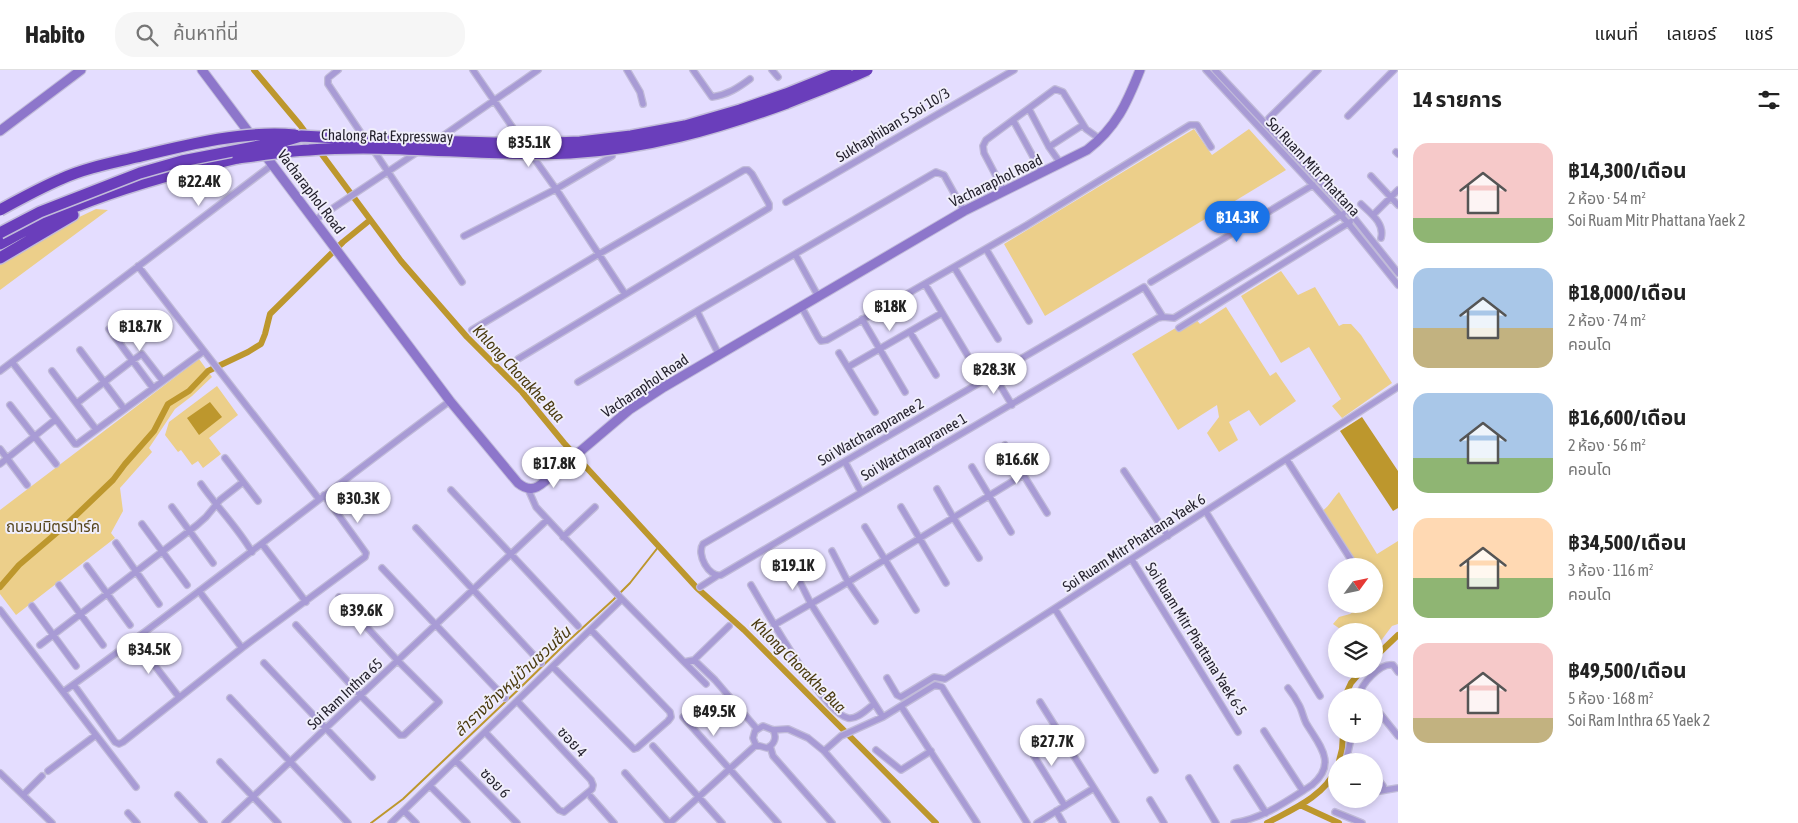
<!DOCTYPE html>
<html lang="th">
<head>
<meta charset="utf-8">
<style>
	:root { --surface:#fff; --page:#f6f6f6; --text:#222; --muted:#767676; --line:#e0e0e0; --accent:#1a73e8 }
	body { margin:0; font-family:"Asap Condensed","Noto Sans Thai",sans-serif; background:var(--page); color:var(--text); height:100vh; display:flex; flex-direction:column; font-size:19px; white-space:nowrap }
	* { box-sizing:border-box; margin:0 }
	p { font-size:16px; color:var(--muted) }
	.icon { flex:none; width:28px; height:28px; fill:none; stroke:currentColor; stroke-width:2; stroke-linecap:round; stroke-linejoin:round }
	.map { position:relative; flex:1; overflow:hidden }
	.details { display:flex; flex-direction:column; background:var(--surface); width:400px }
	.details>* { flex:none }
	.needle { width:32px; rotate:57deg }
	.controls { position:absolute; left:1328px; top:488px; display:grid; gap:10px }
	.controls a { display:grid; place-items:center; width:55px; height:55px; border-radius:50%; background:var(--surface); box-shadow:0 2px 8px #0003; font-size:25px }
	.price { position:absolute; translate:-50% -42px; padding:0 11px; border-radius:18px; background:#fff; color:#222; font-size:16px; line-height:32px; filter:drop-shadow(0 1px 2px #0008) }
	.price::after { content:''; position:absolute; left:50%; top:30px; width:15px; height:11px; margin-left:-8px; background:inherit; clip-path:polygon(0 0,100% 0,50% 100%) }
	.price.active { background:var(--accent); color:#fff }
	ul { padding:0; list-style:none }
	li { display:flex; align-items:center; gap:15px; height:125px; padding:0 15px }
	li span { display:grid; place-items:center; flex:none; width:140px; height:100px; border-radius:15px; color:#555 }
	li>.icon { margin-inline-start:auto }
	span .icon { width:60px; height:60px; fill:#fffc; stroke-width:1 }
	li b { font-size:21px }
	h2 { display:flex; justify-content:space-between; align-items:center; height:60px; padding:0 15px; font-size:21px }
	header { display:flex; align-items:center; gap:30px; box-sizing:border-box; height:70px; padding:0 25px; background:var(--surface); border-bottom:1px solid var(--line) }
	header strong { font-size:24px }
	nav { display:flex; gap:28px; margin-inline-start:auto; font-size:18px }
	.search { width:350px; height:45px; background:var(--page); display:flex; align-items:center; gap:12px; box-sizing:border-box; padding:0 18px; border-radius:20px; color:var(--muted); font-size:19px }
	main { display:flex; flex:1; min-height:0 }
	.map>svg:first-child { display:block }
</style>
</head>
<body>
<header>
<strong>Habito</strong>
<div class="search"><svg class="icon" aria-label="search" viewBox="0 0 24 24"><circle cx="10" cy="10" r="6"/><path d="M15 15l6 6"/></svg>ค้นหาที่นี่</div>
<nav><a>แผนที่</a><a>เลเยอร์</a><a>แชร์</a></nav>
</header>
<main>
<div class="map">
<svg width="1398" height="753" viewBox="0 0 1398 753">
	<rect width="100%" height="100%" fill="#e4ddff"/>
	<path fill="#eccf8a" d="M1194,59L1212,85L1249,59L1286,100L1045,246L1004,174Z
		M96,139L108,140L0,220V195L71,151Z
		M1281,201L1298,225L1315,217L1339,256L1343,254H1351L1361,265L1392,313L1342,348L1332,336L1341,329L1309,277L1281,293L1241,226Z
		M1226,237L1270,306L1276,302L1296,331L1260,356L1249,340L1229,352L1238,370L1219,382L1207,363L1219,347L1217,335L1178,360L1132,284L1194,247L1200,254Z
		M199,289L212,307L192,326L175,339L149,378L152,382L120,418L123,441L111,463L115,468L16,545L0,524V440Z
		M217,316L238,345L209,368L221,384L203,398L198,391L192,395L181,380L178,382L165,365L169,352Z
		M1339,422L1377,484L1398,471V554L1392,556L1374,580V561H1343L1333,554L1339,547L1350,544L1364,534H1374V528L1377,525L1374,520V496H1358L1322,441C1330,436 1332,429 1339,422Z"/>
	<path fill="#bd972d" d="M210,332L222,347L199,365L187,348Z
		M1362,347L1398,401V438L1393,441L1340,361Z"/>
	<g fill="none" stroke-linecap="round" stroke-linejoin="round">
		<path stroke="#bd972d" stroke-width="2" d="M371,753L403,729L520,618L565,574L613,530L630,513L659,476"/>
		<path stroke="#bd972d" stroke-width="6" d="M254,0L300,55L401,191L467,267L522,322L564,373L697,518L744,560L936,753
			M0,517L19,495L67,454L113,410L125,394L154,361L168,334L189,321L208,301L248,282L261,274L265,264L270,244L343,172L370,150
			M1374,588L1398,565
			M1345,626L1351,613L1363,599
			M1339,691L1342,679L1343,664
			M1300,735L1339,753
			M1267,753C1291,740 1325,726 1336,699"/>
		<defs>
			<path id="street" d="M338,0L328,8V14L365,69
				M473,0L524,74
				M627,0L640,22L643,34
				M693,0L712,27C727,25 738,18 750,9
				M772,0L778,7
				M1206,0L1348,153L1398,215
				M1215,0L1355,149L1398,203
				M1029,39L1049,77L1061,94
				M1348,46L1394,0
				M1269,48L1318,0
				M1013,50L1042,103
				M437,70L538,0
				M1049,77L1083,55
				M372,78L462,212
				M1396,82L1398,84
				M612,86L556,119L625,224
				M1371,106L1398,135
				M1004,121L984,83L983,76L986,70L1055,19L1063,22L1086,59L1100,69
				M786,132L1014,0
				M1361,134C1370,143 1385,153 1381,168
				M1373,145L1398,120
				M315,150L419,81
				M464,166L556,119L531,84
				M986,179L1029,251
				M795,184L818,226
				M138,196L319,429
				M954,197L998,269
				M1151,212L1313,115
				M925,214L968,286
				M1144,217L1163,247L1158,248L721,505C709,508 696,484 703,474Z
				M801,236L818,267L821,271L827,270L1027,155L1190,55H1197L1211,77
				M697,241L936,102L944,105L964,141
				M1163,247L1174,248L1343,144
				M862,249L905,322
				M1179,258L1350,152
				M109,259L153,318
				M472,260L599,184L744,100H748L752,104L769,134V138L518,289
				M910,262L936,305
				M119,272L139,256
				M80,280L122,336
				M839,283L875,342
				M12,292L75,374H77L204,281
				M848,297L942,243
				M0,301L272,95
				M52,301L95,358
				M994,305L1012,335
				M578,312L697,241L719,285
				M77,333L133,290L142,284L163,311
				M10,335L56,394
				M1005,375L1047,443
				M0,379L27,415
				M225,388L258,431
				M1287,390L1355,496
				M845,392L861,422
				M0,394L56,349
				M972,397L1011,462
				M1124,401L1168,466
				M201,414C217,437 238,458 252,482
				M528,419L536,437L620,527L684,592L694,590L715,610L757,659
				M937,419L953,447L979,488
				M451,420L578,556
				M172,437L213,493
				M901,437L946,513
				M1206,442L1320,626
				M142,454L187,515
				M865,457L916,540
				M416,458L541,593
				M563,467L595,437
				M116,473L159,534
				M262,474L306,532
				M832,481L848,512L875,551
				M1132,490L1238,662
				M87,496L130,555
				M382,498L505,628
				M794,500L811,534L883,647
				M59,515L103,575
				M751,515C765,539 823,643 848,648C857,650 867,639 874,634
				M700,517L717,506
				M199,521L242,578
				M32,536L76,596
				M1055,539L1155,700
				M0,540L136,717
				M296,555L361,626L400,665H404L439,632L398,591L339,527
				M774,555L840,517L1023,405
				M135,570L179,627
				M40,575L197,455L206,447L220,430L243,412
				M694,590L729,556
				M684,592L706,614
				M264,593L372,707
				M553,597L634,679L637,678L668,651L671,647L670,642L591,560
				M887,608L897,625L901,627L934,607L945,609L1398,317
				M74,615L115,672L119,674L123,672L242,578L365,487L366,483L324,425
				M63,622C194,528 320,427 450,331
				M1359,626C1361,614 1380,593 1393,595L1398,602
				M230,628L348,753
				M1040,632L1116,753
				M901,636L977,753
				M1374,636L1398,666
				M683,647L778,753
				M773,660C777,667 775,674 767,678L756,675L753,668L755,661L763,656L773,660L788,659L808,668L824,681L887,753
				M1264,661L1303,721
				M485,662L559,740L564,742L592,719L593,715L591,710L518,632
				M1060,663L1037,677L1034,686L1065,736
				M653,676L722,753
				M770,676L773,686L832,753
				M876,680L901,700L931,681
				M824,681L841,666L883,647L935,615L942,617L1027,753
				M1348,685L1363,691
				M456,691L517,753
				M1346,691L1352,664
				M220,692L278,753
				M1237,698L1266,743
				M48,701L96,665
				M0,703L52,753
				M625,703L669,753
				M1374,704L1383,716L1384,720
				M1189,708L1216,753
				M430,716L467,753
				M1374,722L1398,718
				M23,725L42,706
				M178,725L204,753
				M591,727L614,753
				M1150,730L1164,753
				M404,741L416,753
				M1056,741L1063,753
				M1335,742L1362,753
				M128,743L137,753
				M225,753L547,450
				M391,753L622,529
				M670,753L756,675
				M1037,753L1094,718
				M1234,753C1264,748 1287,731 1312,715C1338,693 1319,675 1306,653C1303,647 1302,640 1299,635C1296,629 1292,623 1288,618"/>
			<path id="secondary" d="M202,0L253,68
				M0,61L81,0
				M262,81L450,331L518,413C528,421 535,420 544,412L629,340L664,317L964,141L1087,80C1116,58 1127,33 1140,0"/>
			<path id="highway" d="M0,174C24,161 47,148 72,138C126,116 182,101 238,88
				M0,188L73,145"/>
		</defs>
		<use href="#street" stroke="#c1bbd9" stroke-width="8"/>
		<use href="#secondary" stroke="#c1bbd9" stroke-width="11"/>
		<use href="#highway" stroke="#c1bbd9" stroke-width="14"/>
		<use href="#street" stroke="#a89bd5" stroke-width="5.5"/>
		<use href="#secondary" stroke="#8d76cb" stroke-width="9"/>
		<use href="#highway" stroke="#6a3ebb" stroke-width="11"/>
		<defs>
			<path id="highway-bridge" d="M238,88C262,85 286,81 309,80C396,73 483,87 570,83C646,79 716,59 787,33C814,22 841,12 867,0
				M0,140C20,129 40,118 61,109C85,98 112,93 137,87C186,75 245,60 295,65
				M0,163L40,142L140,103L182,91L284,71L301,66L339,68L527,74L580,72L631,66L685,56L740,40L786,24L846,0"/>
		</defs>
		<use href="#highway-bridge" stroke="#c1bbd9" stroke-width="14" stroke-linecap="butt"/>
		<use href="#highway-bridge" stroke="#6a3ebb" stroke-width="11"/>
	</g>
	<g text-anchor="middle" stroke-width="4" stroke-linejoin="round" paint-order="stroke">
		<g font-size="15" fill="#221f2b" stroke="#f0eefb">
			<text transform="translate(893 55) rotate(-31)" y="5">Sukhaphiban 5 Soi 10/3</text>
			<text transform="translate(387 66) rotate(1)" y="5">Chalong Rat Expressway</text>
			<text transform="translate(1313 97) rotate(47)" y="5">Soi Ruam Mitr Phattana</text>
			<text transform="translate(996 111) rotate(-26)" y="5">Vacharaphol Road</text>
			<text transform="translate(311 122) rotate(53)" y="5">Vacharaphol Road</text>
			<text transform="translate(645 316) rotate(-34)" y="5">Vacharaphol Road</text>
			<text transform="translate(871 362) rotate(-30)" y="5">Soi Watcharapranee 2</text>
			<text transform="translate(914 377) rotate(-30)" y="5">Soi Watcharapranee 1</text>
			<text transform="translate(1134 473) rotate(-33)" y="5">Soi Ruam Mitr Phattana Yaek 6</text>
			<text transform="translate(1196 569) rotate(58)" y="5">Soi Ruam Mitr Phattana Yaek 6-5</text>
			<text transform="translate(345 624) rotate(-43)" y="5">Soi Ram Inthra 65</text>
			<text transform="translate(572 672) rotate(47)" y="5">ซอย 4</text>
			<text transform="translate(495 713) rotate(46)" y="5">ซอย 6</text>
		</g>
		<g font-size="15" fill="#56451c" stroke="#f0eefb">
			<text x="53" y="462">ถนอมมิตรปาร์ค</text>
		</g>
		<g font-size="16" font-style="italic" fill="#4a3a0f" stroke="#f0eefb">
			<text transform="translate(519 303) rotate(47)" y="6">Khlong Chorakhe Bua</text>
			<text transform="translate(799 595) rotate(45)" y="6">Khlong Chorakhe Bua</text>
			<text transform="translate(512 611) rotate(-43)" y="6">ลำรางข้างหมู่บ้านชวนชื่น</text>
		</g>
	</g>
</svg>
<div class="controls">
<a><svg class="needle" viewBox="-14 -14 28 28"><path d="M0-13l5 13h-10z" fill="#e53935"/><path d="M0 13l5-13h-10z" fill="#767676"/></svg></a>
<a><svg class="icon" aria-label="layers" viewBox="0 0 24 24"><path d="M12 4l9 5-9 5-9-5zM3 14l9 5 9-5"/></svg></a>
<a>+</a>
<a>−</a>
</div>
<b class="price" style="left:529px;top:98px">฿35.1K</b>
<b class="price" style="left:199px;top:137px">฿22.4K</b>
<b class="price active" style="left:1237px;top:173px">฿14.3K</b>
<b class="price" style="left:890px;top:262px">฿18K</b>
<b class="price" style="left:140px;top:282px">฿18.7K</b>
<b class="price" style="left:994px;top:325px">฿28.3K</b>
<b class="price" style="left:1017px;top:415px">฿16.6K</b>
<b class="price" style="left:554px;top:419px">฿17.8K</b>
<b class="price" style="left:358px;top:454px">฿30.3K</b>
<b class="price" style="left:793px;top:521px">฿19.1K</b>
<b class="price" style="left:361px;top:566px">฿39.6K</b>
<b class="price" style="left:149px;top:605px">฿34.5K</b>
<b class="price" style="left:714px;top:667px">฿49.5K</b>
<b class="price" style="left:1052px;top:697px">฿27.7K</b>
</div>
<section class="details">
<h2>14 รายการ<svg class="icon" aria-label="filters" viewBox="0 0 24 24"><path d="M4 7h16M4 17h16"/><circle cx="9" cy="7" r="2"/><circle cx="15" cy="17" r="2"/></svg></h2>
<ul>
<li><span style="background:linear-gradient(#f6c9c9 75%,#8fb573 0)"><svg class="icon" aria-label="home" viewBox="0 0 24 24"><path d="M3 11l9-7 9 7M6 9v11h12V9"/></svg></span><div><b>฿14,300/เดือน</b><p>2 ห้อง · 54 m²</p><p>Soi Ruam Mitr Phattana Yaek 2</p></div></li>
<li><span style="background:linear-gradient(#a9c7e8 60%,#c2b280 0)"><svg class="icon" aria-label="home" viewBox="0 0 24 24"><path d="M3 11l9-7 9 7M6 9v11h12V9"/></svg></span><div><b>฿18,000/เดือน</b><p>2 ห้อง · 74 m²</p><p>คอนโด</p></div></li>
<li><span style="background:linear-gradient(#a9c7e8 65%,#8fb573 0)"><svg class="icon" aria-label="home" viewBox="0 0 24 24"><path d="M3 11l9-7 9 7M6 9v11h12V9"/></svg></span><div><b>฿16,600/เดือน</b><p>2 ห้อง · 56 m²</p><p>คอนโด</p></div></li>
<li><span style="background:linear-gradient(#ffd9b3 60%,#8fb573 0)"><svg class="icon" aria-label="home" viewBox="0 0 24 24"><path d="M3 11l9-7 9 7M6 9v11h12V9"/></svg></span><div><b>฿34,500/เดือน</b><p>3 ห้อง · 116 m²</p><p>คอนโด</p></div></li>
<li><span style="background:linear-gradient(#f6c9c9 75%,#c2b280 0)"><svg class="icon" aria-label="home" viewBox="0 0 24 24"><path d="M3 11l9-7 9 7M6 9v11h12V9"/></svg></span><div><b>฿49,500/เดือน</b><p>5 ห้อง · 168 m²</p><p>Soi Ram Inthra 65 Yaek 2</p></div></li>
</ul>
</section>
</main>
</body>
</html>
